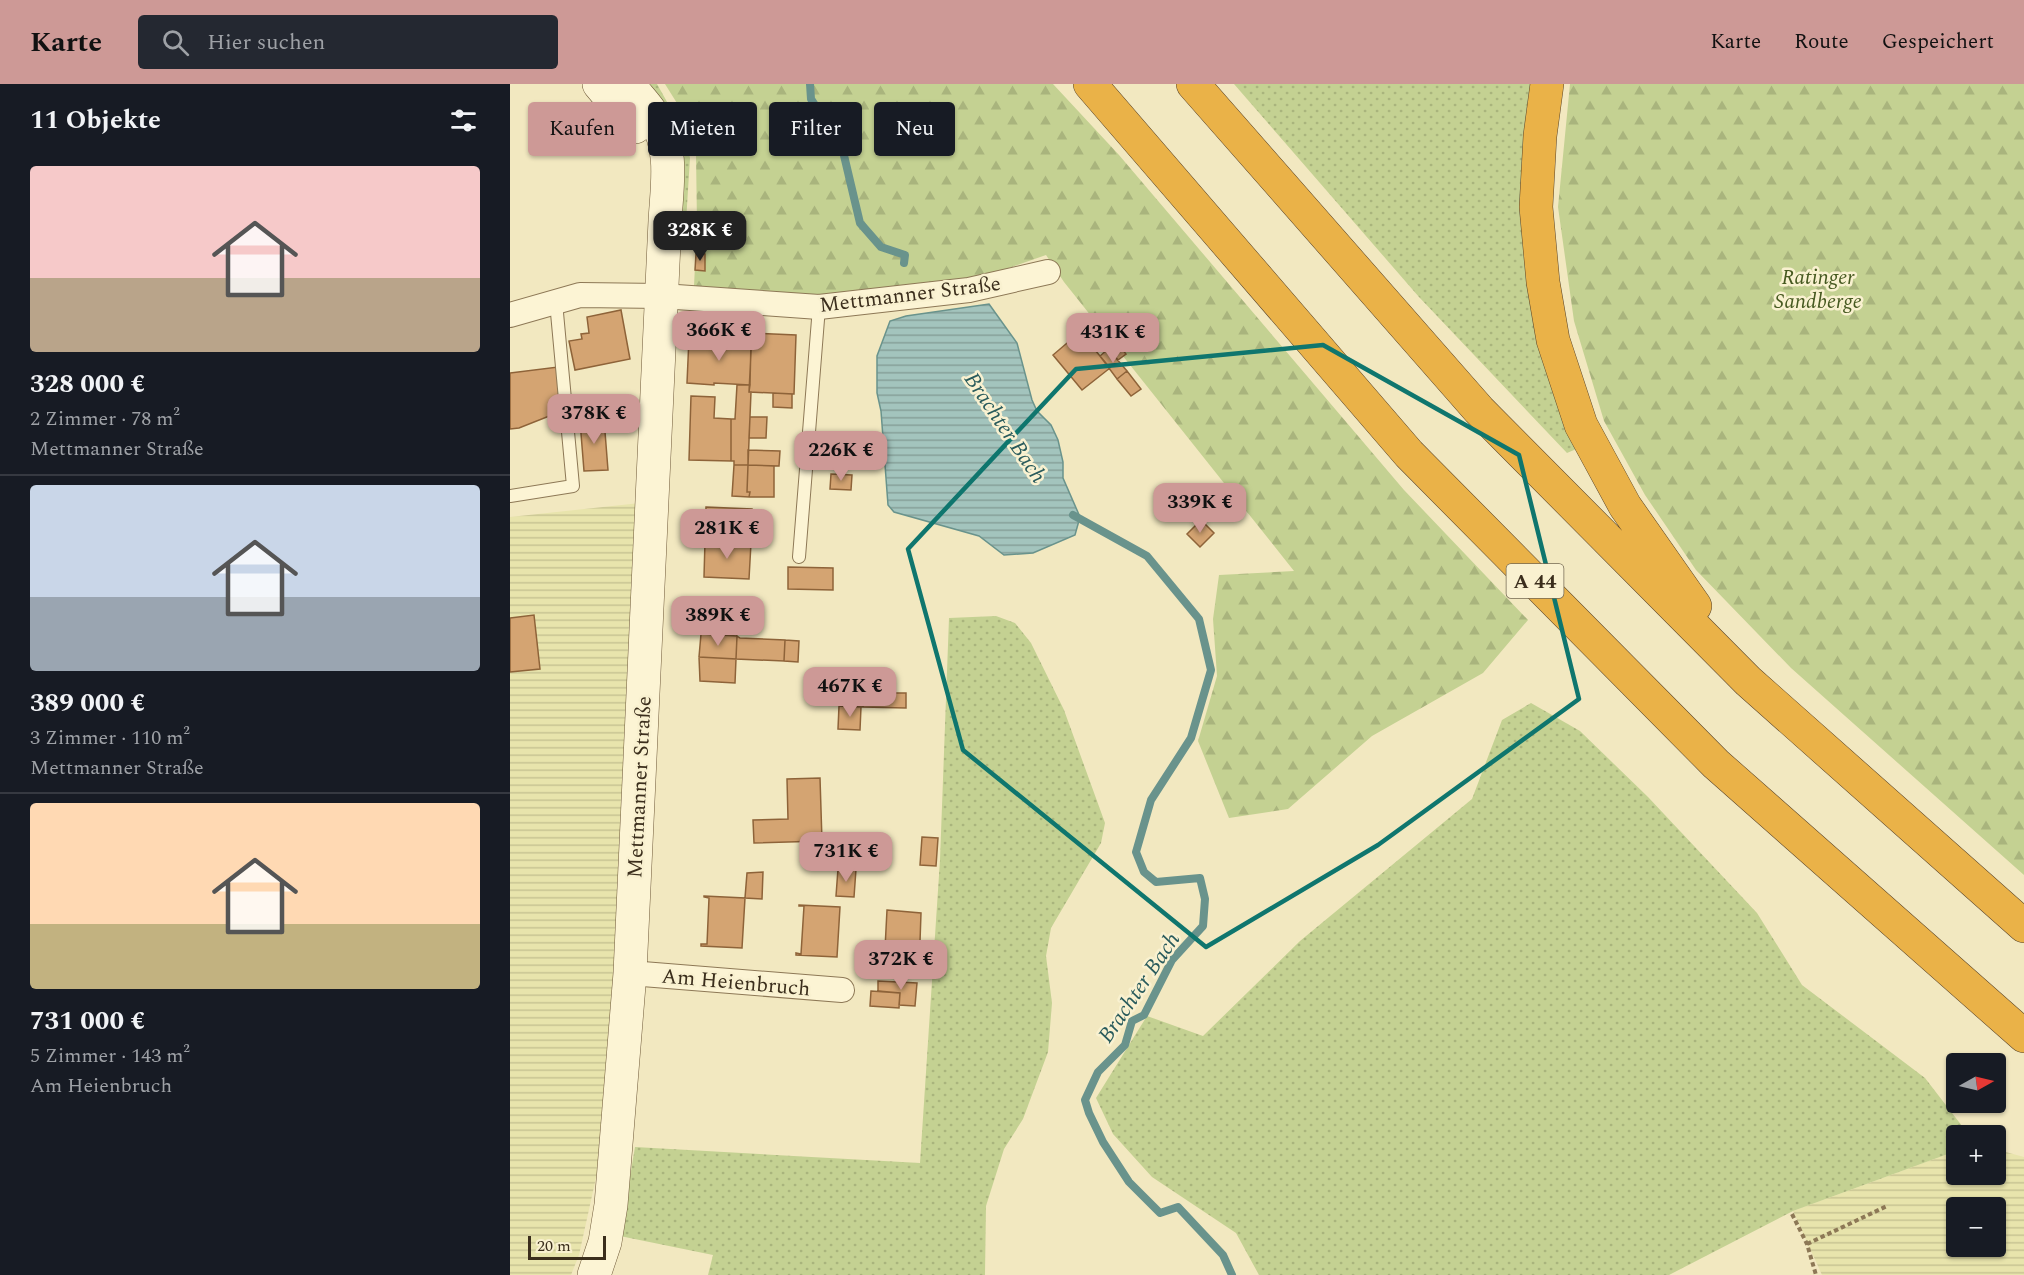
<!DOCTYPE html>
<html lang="de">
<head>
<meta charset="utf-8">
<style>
	:root { --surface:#171b24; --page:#242831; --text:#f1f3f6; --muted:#9ea1a6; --line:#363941; --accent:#cd9996 }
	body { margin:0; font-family:Spectral,serif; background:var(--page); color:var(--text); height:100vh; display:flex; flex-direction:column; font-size:22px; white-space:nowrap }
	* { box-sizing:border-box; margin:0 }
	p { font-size:20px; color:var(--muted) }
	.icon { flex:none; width:33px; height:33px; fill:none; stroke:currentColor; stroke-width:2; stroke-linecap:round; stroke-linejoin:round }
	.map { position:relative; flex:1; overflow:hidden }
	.sheet { display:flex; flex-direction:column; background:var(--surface); width:510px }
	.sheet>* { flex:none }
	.hud { position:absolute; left:18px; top:18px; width:570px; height:54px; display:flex; gap:12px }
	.needle { width:39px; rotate:82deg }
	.tools { position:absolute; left:1436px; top:969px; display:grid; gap:12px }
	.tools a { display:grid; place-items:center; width:60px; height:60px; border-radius:6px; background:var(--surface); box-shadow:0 2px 4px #0004; font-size:30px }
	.scale { position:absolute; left:18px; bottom:15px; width:78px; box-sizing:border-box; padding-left:6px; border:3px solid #3b2e1c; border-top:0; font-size:16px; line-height:21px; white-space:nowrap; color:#3b2e1c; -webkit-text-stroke:4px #f9f1d0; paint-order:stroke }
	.price { position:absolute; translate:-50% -51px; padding:0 14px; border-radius:12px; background:var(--accent); color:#111; font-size:20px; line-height:39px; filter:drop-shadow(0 2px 3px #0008) }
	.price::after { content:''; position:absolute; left:50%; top:36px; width:18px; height:14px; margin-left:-9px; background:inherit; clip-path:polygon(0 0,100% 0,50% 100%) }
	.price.on { background:#222; color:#fff }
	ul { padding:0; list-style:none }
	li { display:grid; align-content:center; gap:12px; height:318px; padding:0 30px }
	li+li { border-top:2px solid var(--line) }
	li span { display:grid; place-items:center; height:186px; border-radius:6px; color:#555 }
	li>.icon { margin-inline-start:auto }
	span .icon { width:108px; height:108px; fill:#fffc; stroke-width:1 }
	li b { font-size:26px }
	h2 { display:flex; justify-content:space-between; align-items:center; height:72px; padding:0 30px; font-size:26px }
	.pill { padding:0 21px; border-radius:6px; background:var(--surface); box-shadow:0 2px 4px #0004; font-size:21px; line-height:54px }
	.pill.on { background:var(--accent); color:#111 }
	header { display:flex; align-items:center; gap:36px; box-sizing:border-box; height:84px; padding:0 30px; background:var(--accent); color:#111 }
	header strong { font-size:28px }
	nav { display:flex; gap:33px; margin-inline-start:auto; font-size:21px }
	.search { width:420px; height:54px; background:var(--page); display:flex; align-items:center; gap:15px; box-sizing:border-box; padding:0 21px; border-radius:6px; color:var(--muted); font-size:22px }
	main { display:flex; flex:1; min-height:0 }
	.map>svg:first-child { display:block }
</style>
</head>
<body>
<header>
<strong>Karte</strong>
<div class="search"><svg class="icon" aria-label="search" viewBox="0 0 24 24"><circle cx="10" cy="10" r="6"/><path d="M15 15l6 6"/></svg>Hier suchen</div>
<nav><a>Karte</a><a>Route</a><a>Gespeichert</a></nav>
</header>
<main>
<section class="sheet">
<h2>11 Objekte<svg class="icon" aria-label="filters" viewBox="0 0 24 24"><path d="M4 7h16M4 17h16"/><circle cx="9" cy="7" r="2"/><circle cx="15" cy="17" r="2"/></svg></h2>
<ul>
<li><span style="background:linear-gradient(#f6c9c9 60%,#b9a48a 0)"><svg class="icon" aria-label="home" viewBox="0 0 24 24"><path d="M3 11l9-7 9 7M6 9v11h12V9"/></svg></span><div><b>328 000 €</b><p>2 Zimmer · 78 m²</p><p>Mettmanner Straße</p></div></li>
<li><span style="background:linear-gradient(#c9d6e8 60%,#9aa5b1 0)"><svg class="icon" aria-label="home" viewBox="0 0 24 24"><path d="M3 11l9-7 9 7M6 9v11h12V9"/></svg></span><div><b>389 000 €</b><p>3 Zimmer · 110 m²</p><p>Mettmanner Straße</p></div></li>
<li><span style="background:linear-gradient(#ffd9b3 65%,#c2b280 0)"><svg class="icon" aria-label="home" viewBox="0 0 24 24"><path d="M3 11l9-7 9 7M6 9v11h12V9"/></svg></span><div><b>731 000 €</b><p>5 Zimmer · 143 m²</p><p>Am Heienbruch</p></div></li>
</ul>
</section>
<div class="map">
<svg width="1514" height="1191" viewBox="0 0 1514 1191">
	<defs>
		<pattern id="farmland-rules" width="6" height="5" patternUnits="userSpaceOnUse" patternTransform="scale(1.5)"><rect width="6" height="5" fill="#e8e4ac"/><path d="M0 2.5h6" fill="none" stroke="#c8c493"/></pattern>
		<pattern id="grass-dots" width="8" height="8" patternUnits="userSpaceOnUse" patternTransform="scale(1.5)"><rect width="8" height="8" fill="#c4d192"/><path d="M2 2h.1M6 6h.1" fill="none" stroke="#a9b47d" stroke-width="1.8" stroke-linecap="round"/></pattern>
		<pattern id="forest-firs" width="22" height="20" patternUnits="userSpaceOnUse" patternTransform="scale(1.5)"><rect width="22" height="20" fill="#c4d192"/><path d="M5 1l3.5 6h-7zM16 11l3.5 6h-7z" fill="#a9b47d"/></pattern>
		<pattern id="water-rules" width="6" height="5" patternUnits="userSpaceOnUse" patternTransform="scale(1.5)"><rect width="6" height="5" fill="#a3c4bd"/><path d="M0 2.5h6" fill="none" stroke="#86a099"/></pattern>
	</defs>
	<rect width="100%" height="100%" fill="#f2e8c0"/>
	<path fill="url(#farmland-rules)" fill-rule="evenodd" d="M130,419L106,881L89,1080L69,1171L61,1191H0V433Z
		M1485,1065L1514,1073V1191H1312L1283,1127L1446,1067V1090H1485ZM1446,1124H1485V1162H1446Z"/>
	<path fill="url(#grass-dots)" d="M135,0H147L175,50L180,74L176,138L169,129Z
		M724,0H1027L1019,62L1071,363L1057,369L909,213Z
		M486,532L505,539L521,559L554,626L595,739L591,759L541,844L536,872L542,919L538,968L513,1035L494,1065L476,1122L475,1191H198L203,1171L110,1152L125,1063L410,1079L430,776L439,534Z
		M1021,619L1070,647L1138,713L1247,829L1292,901L1415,994L1459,1051L1446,1052V1067L1283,1127L1159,1191H749L726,1149L642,1093L603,1050L586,1014L637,932L693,952L790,857L962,715L992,636Z"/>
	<path fill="url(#forest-firs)" d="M155,0H543L609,71L894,406L1018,536L973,589L862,652L778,725L719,734L688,657L707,592L703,535L709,491L784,487L554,198L536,171L464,196L309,217L184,202L187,141L186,70L181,48L170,24Z
		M1060,0H1514V791L1281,584L1186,486L1135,411L1094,337L1064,237L1048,123Z"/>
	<path fill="url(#water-rules)" stroke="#69938c" stroke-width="1.5" d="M479,220L507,259L522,316L527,327L541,341L548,356L553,378V394L570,433L565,451L523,469L494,471L469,452L384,428L378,421L371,327L367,309V272L380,237L396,232Z"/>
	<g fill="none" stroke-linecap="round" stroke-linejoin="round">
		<path stroke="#69938c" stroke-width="8" d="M300,0L301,15L332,63L350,139L371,163L395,171L394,179
			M563,431L637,472L689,535L701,586L681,654L641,716L626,768L634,788L646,798L690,794L695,815L693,842L662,876L634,931L622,937L615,961L588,988L575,1016L579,1029L593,1058L619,1098L650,1129L668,1123L713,1171L722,1191"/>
	</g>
	<path fill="#d4a472" stroke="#8e6339" stroke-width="1.5" d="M186,170H195V187L185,186Z
		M111,226L120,275L65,286L59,257L72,255L71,250L79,249L77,233Z
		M591,239L616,270L608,276L583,246Z
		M570,248L600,284L572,306L543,271Z
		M242,249L286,251L284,310L239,308Z
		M179,254L241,257L240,301L204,299V301L177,299Z
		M598,265L617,287L607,295L590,272Z
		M48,283L52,327L9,344L0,345V289Z
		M617,287L631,305L621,312L607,295Z
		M227,301H240L239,308H241L238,381H224V377H221V335H225Z
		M263,309L282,310V324L263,323Z
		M181,312L205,313L204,334L221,335V377L179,376Z
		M240,333H257L256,354H239Z
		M94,335L98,386L74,387L70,337Z
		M238,366L270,367L269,382L238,381Z
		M224,381H238L237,408H240L239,413L222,412Z
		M238,381L264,382V413H239L240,408H237Z
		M321,390L342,391L341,406L320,405Z
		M196,423L242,425L241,459L195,457Z
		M691,436L704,449L690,463L677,450Z
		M195,457L241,459L239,495L194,493Z
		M278,483L323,484V506L278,505Z
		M24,531L30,585L0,588V534Z
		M191,550L227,552L226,575L189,573Z
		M227,552L230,554L275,556L274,577L226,575Z
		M275,556L289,557L288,578L274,577Z
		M189,573L226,575L225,599L190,597Z
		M330,595L364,596L363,616L354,615L353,623L329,622Z
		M364,596L373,609H396V624L353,623L354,615L363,616Z
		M329,622L351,623L350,646L328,645Z
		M310,694L312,757L244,759L243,736L278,735L277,695Z
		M412,753L428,754L426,782L410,781Z
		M328,785H346L344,813L326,812Z
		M253,788L252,815L235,814L237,789Z
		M194,812L235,814L232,864L191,862V860H197L199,814L194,813Z
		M289,821L330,823L327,873L286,871V869L291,870L294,822H289Z
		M377,826L411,829L409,886L374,884Z
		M368,897L407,899L405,922L389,921L390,909L368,907Z
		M361,907L390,909L389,924L360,922Z"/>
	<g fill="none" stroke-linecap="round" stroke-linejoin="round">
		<defs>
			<path id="service" d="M0,412L63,402L46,218
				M289,473L309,223"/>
			<path id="minor" d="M0,231L70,211L152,212L309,223L459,206L538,188
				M120,889L332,906"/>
			<path id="secondary" d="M89,0L125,43
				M84,1191L95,1158L101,1121L120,889L155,137C157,101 164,65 144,33C137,21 126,11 118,0"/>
			<path id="motorway" d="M580,0L899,370L1206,680L1514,952
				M683,0L969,326L1238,597L1514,842
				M1037,0L1030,52L1026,123L1033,198L1043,256L1071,341L1115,422L1185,522"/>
		</defs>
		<use href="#service" stroke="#8d7856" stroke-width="14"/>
		<use href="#minor" stroke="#8d7856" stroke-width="26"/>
		<use href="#secondary" stroke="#6f5939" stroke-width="34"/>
		<use href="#motorway" stroke="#5a452b" stroke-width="34"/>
		<path stroke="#8d7856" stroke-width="4" stroke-dasharray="4.5 3" stroke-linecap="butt" d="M1282,1130L1297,1160L1306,1191
			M1297,1160L1377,1122"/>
		<use href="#service" stroke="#fcf4d4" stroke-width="12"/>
		<use href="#minor" stroke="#fcf4d4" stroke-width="24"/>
		<use href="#secondary" stroke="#fcf4d4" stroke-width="33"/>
		<use href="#motorway" stroke="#eab248" stroke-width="33"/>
	</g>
	<path fill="none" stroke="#0f766e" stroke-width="4.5" stroke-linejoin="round" d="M813,261L1009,371L1069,615L868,761L696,863L453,666L398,465L566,285Z"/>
	<g text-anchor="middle" stroke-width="5" stroke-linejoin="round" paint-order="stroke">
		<rect fill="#f9f1d0" stroke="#746852" stroke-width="1.5" x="996.5" y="480" width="57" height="34" rx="4.5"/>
		<g font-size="20" font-weight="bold" fill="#3b2e1c">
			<text x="1025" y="504">A 44</text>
		</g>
		<g font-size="21" font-style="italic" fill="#465920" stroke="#f9f1d0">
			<text x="1308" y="200">Ratinger<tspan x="1308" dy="24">Sandberge</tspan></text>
		</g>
		<g font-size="21" fill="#3b2e1c" stroke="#f9f1d0">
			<text transform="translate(400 210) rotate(-7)" y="7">Mettmanner Straße</text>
			<text transform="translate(129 703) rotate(-87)" y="7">Mettmanner Straße</text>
			<text transform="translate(226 898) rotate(5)" y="7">Am Heienbruch</text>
		</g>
		<g font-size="22" font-style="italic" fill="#295b5c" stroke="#f9f1d0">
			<text transform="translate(496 343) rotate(56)" y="8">Brachter Bach</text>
			<text transform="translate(628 903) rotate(-56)" y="8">Brachter Bach</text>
		</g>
	</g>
</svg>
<div class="tools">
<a><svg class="needle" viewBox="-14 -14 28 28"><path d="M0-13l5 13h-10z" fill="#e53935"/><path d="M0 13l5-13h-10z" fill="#9ea1a6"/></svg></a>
<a>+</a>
<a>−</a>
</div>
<div class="scale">20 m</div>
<b class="price on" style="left:190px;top:178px">328K €</b>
<b class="price" style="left:209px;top:278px">366K €</b>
<b class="price" style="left:603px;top:280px">431K €</b>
<b class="price" style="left:84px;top:361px">378K €</b>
<b class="price" style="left:331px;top:398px">226K €</b>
<b class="price" style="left:690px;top:450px">339K €</b>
<b class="price" style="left:217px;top:476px">281K €</b>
<b class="price" style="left:208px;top:563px">389K €</b>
<b class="price" style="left:340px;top:634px">467K €</b>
<b class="price" style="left:336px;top:799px">731K €</b>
<b class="price" style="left:391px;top:907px">372K €</b>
<div class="hud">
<a class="pill on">Kaufen</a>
<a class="pill">Mieten</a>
<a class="pill">Filter</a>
<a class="pill">Neu</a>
</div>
</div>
</main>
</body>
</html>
